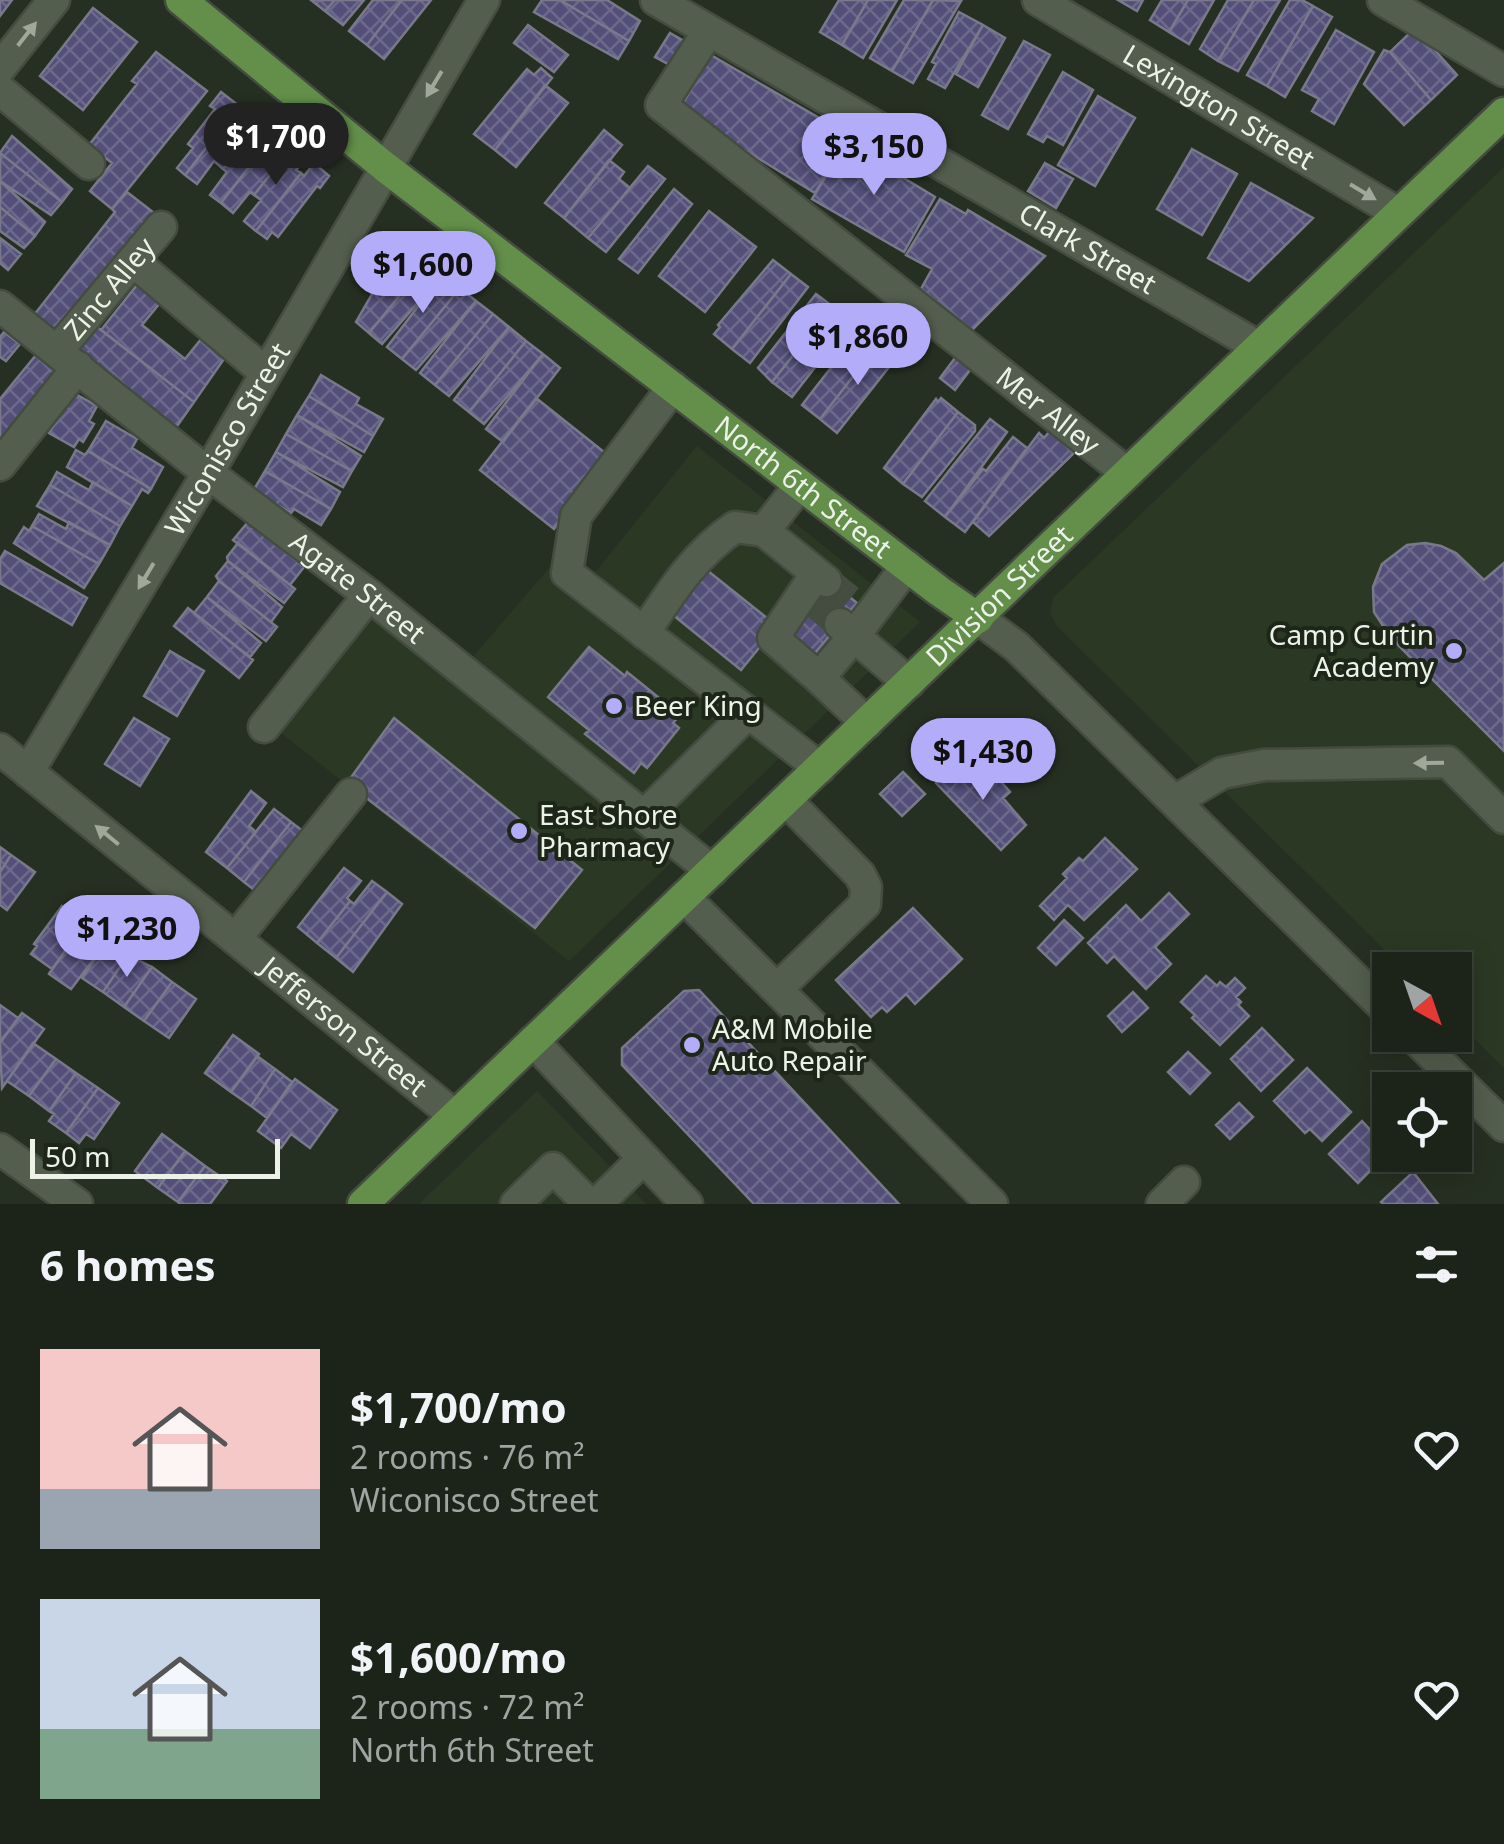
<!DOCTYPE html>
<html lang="en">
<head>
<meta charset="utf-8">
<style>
	:root { --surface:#1c241a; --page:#293027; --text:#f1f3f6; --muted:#a0a4a2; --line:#3a4139; --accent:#b3adf9 }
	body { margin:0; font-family:"Noto Sans",sans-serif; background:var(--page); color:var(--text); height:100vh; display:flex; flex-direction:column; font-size:38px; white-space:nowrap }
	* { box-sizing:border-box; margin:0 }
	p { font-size:32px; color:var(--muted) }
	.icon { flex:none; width:55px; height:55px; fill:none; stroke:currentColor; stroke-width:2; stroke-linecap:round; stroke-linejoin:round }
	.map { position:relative; height:1204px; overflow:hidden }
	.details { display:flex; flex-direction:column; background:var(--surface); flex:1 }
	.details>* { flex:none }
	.needle { width:65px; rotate:140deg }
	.buttons { position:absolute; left:1372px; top:952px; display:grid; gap:20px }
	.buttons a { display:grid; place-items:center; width:100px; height:100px; border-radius:0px; background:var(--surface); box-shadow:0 5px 25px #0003,0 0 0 2px var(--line); font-size:50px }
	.scale { position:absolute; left:30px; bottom:25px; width:250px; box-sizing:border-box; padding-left:10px; border:5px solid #ecf2e8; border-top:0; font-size:28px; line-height:35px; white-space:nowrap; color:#ecf2e8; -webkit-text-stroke:8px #1d2618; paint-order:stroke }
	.price { position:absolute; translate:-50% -85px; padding:0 22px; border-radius:35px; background:var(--accent); color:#111; font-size:32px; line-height:65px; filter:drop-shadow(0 2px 5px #0008) }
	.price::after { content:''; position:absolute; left:50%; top:60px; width:30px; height:22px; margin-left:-15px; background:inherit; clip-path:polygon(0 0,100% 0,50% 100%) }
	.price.current { background:#222; color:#fff }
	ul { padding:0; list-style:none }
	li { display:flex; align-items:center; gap:30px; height:250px; padding:0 40px }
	li span { display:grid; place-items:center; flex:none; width:280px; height:200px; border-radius:0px; color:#555 }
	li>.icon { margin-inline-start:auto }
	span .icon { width:120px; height:120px; fill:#fffc; stroke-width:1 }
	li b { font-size:42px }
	h2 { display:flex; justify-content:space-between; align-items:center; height:120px; padding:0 40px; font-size:42px }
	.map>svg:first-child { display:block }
</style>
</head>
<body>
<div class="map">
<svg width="1504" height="1204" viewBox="0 0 1504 1204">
	<defs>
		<pattern id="building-cross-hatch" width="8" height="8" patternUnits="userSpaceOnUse" patternTransform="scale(2.5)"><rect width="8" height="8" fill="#534f79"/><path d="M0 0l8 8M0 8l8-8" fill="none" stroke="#6c698c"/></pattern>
	</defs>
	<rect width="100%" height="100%" fill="#263022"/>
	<path fill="#2b3924" d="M1504,167V1068L1455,1020V970H1405L1057,626L1050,612L1053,598Z
		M697,446L920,622L569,961L280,732L386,592L472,658L562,553L593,575Z
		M537,1091L646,1204H419Z"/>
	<path fill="url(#building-cross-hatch)" stroke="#7a798c" stroke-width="2.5" d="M0,0H12L0,16Z
		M311,0H335L325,11Z
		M335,0H364L343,25L325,11Z
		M373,0H402L367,45L349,31Z
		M402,0H431L384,59L367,45Z
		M542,0H560L629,41L618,59L534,12Z
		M560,0H607L640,21L629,41Z
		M839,0H868L842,45L820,32Z
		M868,0H897L863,58L842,45Z
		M904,0H933L892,71L870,58Z
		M933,0L961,1L913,83L892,71Z
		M1118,0H1143L1137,11Z
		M1162,0H1188L1169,32L1150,20Z
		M1188,0H1214L1189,44L1169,32Z
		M1228,0H1254L1218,61L1200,49Z
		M1254,0H1280L1238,71L1218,61Z
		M1290,0H1302L1313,6L1267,86L1247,75Z
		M1313,6L1332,17L1285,97L1267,86Z
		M93,8L137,42L83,110L40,76Z
		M959,12L983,25L945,88L928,79L936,64L932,62Z
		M528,25L568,55L554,72L514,43Z
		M983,25L1005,38L978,87L956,74Z
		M1415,28L1457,75L1431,100L1390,52Z
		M1336,30L1374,52L1334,124L1312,111L1319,99L1302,90Z
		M670,33L684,41L670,65L655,57Z
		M1024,41L1050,55L1008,129L982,115Z
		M1384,50L1390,52L1431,100L1404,125L1364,84Z
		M156,52L207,91L112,209L90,191L112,163L89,145L137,84L132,81Z
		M711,55L850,136L815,193L679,110Z
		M541,68L552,78L495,150L474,134L527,69L534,75Z
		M1063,72L1093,90L1063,145L1047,136L1043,142L1028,134Z
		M545,85L568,103L516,167L495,150Z
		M221,92L239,106L185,175L177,168L193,148L188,144L215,109L210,106Z
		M1098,96L1135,118L1095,186L1058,165Z
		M243,109L259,122L223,169L214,161L197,184L185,175L230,117L235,120Z
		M259,122L272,132L263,143L266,145L221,203L210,195L227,172L223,169Z
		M604,130L622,145L564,218L545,203Z
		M12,136L72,189L62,202L0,153Z
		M278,136L292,147L254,195L250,192L233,213L221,203L266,145L269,147Z
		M846,143L935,197L904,252L812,199Z
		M292,147L306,158L296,170L301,173L256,231L244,221L261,200L254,195Z
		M1192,149L1237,174L1202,235L1157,209Z
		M0,153L62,202L51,215L0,181Z
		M609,160L624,172L619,179L630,188L588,238L564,218Z
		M314,163L329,176L320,188L317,186L278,237L272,232L267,239L256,231L301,173L304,176Z
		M1045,163L1073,179L1056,208L1028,191Z
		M648,166L665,179L606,252L588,238Z
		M0,181L45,222L35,236L0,207Z
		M1251,183L1313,218L1249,281L1208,258Z
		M674,189L692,204L638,273L619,259Z
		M127,192L154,213L55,332L34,315L115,212L112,209Z
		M940,199L966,214L968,210L1045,256L972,330L921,289L932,269L906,255Z
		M0,207L35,236L24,248L0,231Z
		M709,211L756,247L705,312L659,276Z
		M0,238L21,254L8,270L0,263Z
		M402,242L427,262L369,333L356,322Z
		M773,260L791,274L732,349L714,334L720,327L718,325Z
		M427,262L442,275L382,344L369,333Z
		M791,274L808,287L750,363L732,349Z
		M442,275L460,288L402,359L387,347Z
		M137,285L160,303L142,325L185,359L202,338L226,356L194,402L101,330Z
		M460,288L476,301L416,370L402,359Z
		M816,294L832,306L772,382L758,368Z
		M476,301L493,314L435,385L420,373Z
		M832,306L851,321L792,397L772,382Z
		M493,314L509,327L449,396L435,385Z
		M96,326L194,402L175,429L76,351Z
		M509,327L526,341L469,412L454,400Z
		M861,329L879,343L820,419L802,405Z
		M4,332L20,344L6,361L0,357V337Z
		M526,341L543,354L484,424L469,412Z
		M879,343L897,357L837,433L820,419Z
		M543,354L560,368L503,442L486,429Z
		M958,354L973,366L955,390L940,378Z
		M36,355L59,374L0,448V399Z
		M321,375L359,398L356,404L383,419L373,436L309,396Z
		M72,392L97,406L89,421L94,424L83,442L79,439L74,447L49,433Z
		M309,396L373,436L364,452L297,415Z
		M536,398L609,456L554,529L480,470Z
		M941,398L958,412L903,484L884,468L936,399L938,402Z
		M958,412L975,425V431L922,497L903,484Z
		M297,415L361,456L352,471L286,434Z
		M990,419L1007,432L945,517L925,501Z
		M106,421L137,439L132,448L163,467L151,489L88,451Z
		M1054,426L1078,449L989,536L973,522L1039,433L1044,438Z
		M286,434L352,471L343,487L276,452Z
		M1013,437L1027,448L965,532L945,517L983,469L986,471Z
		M76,450L85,455L88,451L151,489L148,493L142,489L132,506L67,467Z
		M276,452L340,492L331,509L265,471Z
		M265,471L331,509L321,525L294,509L291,513L253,491Z
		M57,472L89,490L93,482L132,506L120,526L50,485Z
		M50,485L120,526L110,545L37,506Z
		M39,514L66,529L69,522L110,545L99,564L32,526Z
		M248,522L304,567L290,585L233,540Z
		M32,526L99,564L84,588L14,543L24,527L29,531Z
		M238,543L295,589L284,603L228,561L227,557Z
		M1425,543L1441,546L1456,553L1484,580L1504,563V751L1391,638L1374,612L1373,587L1382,564L1407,545Z
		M5,551L87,598L72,625L0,583V559Z
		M228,561L282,607L271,622L219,581L216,576Z
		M708,571L777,626L741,670L673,615Z
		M827,579L857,603L815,653L785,630Z
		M219,581L277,627L266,641L207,597Z
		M207,597L261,643L250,657L194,613Z
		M188,608L253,660L239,678L174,626Z
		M589,647L625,676L627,672L680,715L673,723L679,728L647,768L641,763L634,773L585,734L589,730L548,697Z
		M170,651L204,671L177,716L144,696Z
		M134,718L169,739L140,786L105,764Z
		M394,718L582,870L535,928L347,783Z
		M961,759L987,783L994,776L1002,783L1010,792L1003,798L1026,825L1001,850L936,783Z
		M903,772L925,794L902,816L880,794Z
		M251,791L266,803L249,826L256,832L227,868L206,852Z
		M274,809L291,822L244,882L227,868Z
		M291,822L308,835L265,898L244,882Z
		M1105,838L1137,869L1084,920L1068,905L1054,920L1040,906L1067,878L1063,874L1079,858L1083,861Z
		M0,847L11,855L0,872Z
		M11,855L35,872L7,910L0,905V872Z
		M344,868L361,881L347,898L350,901L317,943L298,927Z
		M372,881L387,892L336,958L317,943L350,901L354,904Z
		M387,892L402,904L353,972L336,958Z
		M1169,893L1189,914L1155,947L1171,964L1146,989L1114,956L1107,963L1088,943L1126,905L1141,921Z
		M62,906L85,922L49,974L52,969L31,954L37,946L34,944Z
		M913,908L962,959L915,1004L906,994L887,1012L882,1007L871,1017L836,980Z
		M1064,920L1083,938L1056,965L1038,948Z
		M85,922L109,939L71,989L49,974Z
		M107,941L128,955L103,992L82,978Z
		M128,955L152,967L124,1007L103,992Z
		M152,967L172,982L144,1021L124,1007Z
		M1206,976L1217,986L1220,982L1226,987L1235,978L1245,988L1236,997L1241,1002L1238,1005L1249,1016L1220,1045L1192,1018L1195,1015L1181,1002Z
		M172,982L196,999L169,1038L144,1021Z
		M699,990L899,1204H754L622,1065V1048L684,991Z
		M1133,992L1148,1008L1122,1032L1108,1016Z
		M0,1005L18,1018L0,1043Z
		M22,1013L44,1029L2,1088L0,1043Z
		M1262,1028L1293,1060L1261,1091L1231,1059Z
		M233,1035L259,1054L231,1092L205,1073Z
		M33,1043L56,1059L29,1096L7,1081Z
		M1188,1052L1210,1073L1190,1094L1168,1072Z
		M257,1056L275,1069L251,1106L231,1092Z
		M56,1059L76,1073L49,1111L29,1096Z
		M1307,1068L1351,1112L1322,1141L1310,1129L1305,1133L1274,1101Z
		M275,1069L292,1082L267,1118L251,1106Z
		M76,1073L98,1088L66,1133L49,1121L54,1114L49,1111Z
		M295,1079L337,1110L310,1148L291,1134L281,1148L258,1131Z
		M98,1088L119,1103L94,1139L86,1134L79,1143L66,1133Z
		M1239,1103L1253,1117L1230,1139L1216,1125Z
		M1362,1121L1390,1151L1358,1183L1329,1154Z
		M162,1134L185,1151L158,1188L135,1171Z
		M185,1151L205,1166L178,1202L158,1188Z
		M205,1166L227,1181L210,1204H180L178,1202Z
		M1413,1172L1438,1204H1383L1381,1202Z"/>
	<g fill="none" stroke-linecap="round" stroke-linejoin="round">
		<path stroke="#444d40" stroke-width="30" stroke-dasharray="30 15" stroke-linecap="butt" d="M826,581L856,605
			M810,599L840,624"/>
		<defs>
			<g id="minor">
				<path id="s1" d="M656,0L1259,347"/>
				<path id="s2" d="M1038,0L1398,213"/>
				<path d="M1383,0L1504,71"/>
				<path id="s3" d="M708,32L661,105L1127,473"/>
				<path d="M0,68L54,0"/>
				<path d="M0,90L89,164"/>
				<path d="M133,261L266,373"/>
				<path id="s4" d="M0,306L208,473L369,595L712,871"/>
				<path id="s5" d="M58,350L161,227"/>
				<path d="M673,387L576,516L567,573L820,768"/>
				<path d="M0,465L78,367"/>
				<path d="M764,531L826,581"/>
				<path d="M816,574L773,638L819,678"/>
				<path d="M978,618L1017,647L1390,1013"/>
				<path d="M840,624L854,636L907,566"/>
				<path d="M644,633C671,592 694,555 735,527L764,531L800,485"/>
				<path d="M867,723L819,678L854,636L909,683"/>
				<path d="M264,727L369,595"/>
				<path id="s6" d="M0,749L455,1116"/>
				<path id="s7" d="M28,772L208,473L484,0"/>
				<path d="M1175,801L1222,773L1264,765L1448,762L1504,818"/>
				<path d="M644,816L748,713"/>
				<path d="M684,897L992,1204"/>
				<path d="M236,938L351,794"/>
				<path d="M777,989L865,904L866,887L860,875L786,800"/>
				<path d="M1412,1035L1504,1126"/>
				<path d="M533,1041L687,1204"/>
				<path d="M0,1149L77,1204"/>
				<path d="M516,1204L553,1168L589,1204"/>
				<path d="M597,1204L643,1159"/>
				<path d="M1162,1204L1184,1182"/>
			</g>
			<g id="major">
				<path id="s8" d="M181,0L385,167L939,591L978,618"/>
				<path id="s9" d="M363,1204L1504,113"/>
			</g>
		</defs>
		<use href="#minor" stroke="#444c40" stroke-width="35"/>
		<use href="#major" stroke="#444c40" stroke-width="35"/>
		<use href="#minor" stroke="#535e4e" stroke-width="30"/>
		<use href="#major" stroke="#638f4a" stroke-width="30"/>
	</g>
	<defs><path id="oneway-solid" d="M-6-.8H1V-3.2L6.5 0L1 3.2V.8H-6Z" transform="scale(2.5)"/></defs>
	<g fill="#a0a89b">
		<use href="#oneway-solid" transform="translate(27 34) rotate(-52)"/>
		<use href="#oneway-solid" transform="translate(434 84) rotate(121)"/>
		<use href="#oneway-solid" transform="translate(1363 192) rotate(31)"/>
		<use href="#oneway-solid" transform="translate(146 576) rotate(121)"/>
		<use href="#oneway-solid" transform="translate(1429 763) rotate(179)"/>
		<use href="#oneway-solid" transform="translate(107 835) rotate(-141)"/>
	</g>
	<g fill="#b3adf9" stroke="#1d2618" stroke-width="4">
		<circle cx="1454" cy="651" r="10"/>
		<circle cx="614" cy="706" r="10"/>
		<circle cx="519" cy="831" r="10"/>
		<circle cx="692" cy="1045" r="10"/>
	</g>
	<g text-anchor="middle" stroke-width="8" stroke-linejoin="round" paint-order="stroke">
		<g font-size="28" fill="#ecf2e8" stroke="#1d2618">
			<text dy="10" stroke="none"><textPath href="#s2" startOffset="210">Lexington Street</textPath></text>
			<text dy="10" stroke="none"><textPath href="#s1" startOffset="498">Clark Street</textPath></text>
			<text dy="10" stroke="none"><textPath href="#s5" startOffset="80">Zinc Alley</textPath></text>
			<text dy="10" stroke="none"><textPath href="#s3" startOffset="580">Mer Alley</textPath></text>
			<text dy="10" stroke="none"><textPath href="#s7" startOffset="388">Wiconisco Street</textPath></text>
			<text dy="10" stroke="none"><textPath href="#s8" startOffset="790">North 6th Street</textPath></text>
			<text dy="10" stroke="none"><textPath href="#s4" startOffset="455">Agate Street</textPath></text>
			<text dy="10" stroke="none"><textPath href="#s9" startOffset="880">Division Street</textPath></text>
			<text dy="10" stroke="none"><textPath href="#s6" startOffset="442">Jefferson Street</textPath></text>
		</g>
		<g font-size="28" fill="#ecf2e8" stroke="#1d2618" text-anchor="start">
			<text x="1434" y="645" text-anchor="end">Camp Curtin<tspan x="1434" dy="32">Academy</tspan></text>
			<text x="634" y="716">Beer King</text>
			<text x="539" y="825">East Shore<tspan x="539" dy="32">Pharmacy</tspan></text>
			<text x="712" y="1039">A&amp;M Mobile<tspan x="712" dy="32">Auto Repair</tspan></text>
		</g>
	</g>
</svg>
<div class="buttons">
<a><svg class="needle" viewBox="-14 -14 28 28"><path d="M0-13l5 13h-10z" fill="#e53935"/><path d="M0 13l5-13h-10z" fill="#a0a4a2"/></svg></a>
<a><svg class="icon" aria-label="locate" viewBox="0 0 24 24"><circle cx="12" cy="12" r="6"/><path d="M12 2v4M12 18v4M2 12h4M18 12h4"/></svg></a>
</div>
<div class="scale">50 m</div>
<b class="price current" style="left:276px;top:188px">$1,700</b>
<b class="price" style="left:874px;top:198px">$3,150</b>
<b class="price" style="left:423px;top:316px">$1,600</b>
<b class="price" style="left:858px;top:388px">$1,860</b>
<b class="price" style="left:983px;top:803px">$1,430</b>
<b class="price" style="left:127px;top:980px">$1,230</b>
</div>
<section class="details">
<h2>6 homes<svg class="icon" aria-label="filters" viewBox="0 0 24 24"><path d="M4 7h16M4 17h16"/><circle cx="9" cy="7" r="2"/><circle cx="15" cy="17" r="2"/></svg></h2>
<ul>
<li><span style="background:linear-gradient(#f6c9c9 70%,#9aa5b1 0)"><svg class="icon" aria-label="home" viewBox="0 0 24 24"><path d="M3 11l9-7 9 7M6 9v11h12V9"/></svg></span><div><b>$1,700/mo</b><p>2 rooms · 76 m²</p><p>Wiconisco Street</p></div><svg class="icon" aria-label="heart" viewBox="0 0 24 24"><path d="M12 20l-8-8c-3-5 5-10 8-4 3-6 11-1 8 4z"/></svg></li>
<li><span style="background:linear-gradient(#c9d6e8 65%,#7fa58c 0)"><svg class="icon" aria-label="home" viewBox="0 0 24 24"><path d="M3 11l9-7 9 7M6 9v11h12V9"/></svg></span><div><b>$1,600/mo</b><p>2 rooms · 72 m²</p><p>North 6th Street</p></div><svg class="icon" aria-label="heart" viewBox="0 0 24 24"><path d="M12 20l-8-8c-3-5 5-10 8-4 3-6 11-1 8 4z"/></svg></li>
</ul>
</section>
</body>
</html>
